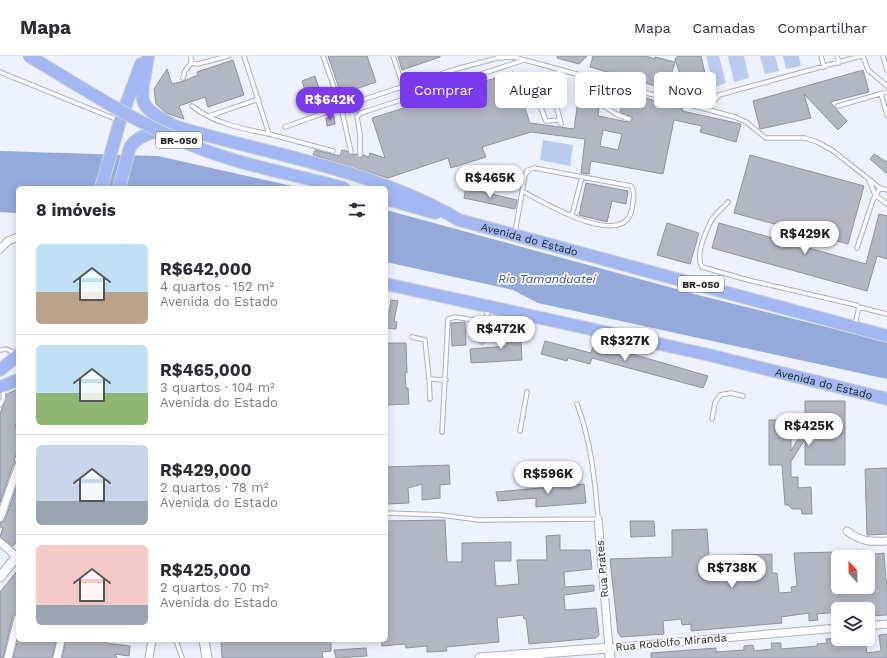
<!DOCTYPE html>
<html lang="pt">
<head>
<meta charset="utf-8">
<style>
	:root { --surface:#fff; --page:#f2f2f3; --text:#2b2b33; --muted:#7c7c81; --line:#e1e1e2; --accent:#7c3aed }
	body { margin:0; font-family:"Work Sans",sans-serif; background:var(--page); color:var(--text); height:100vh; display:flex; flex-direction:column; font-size:15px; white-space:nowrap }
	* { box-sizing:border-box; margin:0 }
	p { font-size:13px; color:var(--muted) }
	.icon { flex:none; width:22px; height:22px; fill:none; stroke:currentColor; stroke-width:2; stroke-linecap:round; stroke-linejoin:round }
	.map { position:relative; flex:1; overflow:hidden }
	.drawer { position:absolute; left:16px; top:130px; width:372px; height:456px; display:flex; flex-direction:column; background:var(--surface); border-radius:6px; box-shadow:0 2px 10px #0003 }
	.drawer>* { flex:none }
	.top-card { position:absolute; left:400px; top:16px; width:380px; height:36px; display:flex; gap:8px }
	.needle { width:26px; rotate:338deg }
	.tools { position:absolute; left:831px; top:494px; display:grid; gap:8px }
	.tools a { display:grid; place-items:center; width:44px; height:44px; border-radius:6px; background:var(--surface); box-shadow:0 2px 10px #0003; font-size:20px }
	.price { position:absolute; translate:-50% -34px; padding:0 9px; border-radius:14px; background:#fff; color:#222; font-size:13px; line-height:26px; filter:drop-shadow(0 1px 2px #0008) }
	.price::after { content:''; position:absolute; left:50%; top:24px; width:12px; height:9px; margin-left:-6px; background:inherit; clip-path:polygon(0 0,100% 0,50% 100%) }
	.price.active { background:var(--accent); color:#fff }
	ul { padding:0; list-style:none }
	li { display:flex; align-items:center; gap:12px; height:100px; padding:0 20px }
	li+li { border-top:1px solid var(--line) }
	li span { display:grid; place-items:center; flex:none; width:112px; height:80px; border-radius:6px; color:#555 }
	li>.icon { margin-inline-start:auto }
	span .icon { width:48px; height:48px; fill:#fffc; stroke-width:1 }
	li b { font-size:17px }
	h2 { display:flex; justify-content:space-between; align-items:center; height:48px; padding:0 20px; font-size:17px }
	.pill { padding:0 14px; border-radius:6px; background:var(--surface); box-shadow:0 2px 10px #0003; font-size:14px; line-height:36px }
	.pill.active { background:var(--accent); color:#fff }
	header { display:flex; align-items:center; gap:24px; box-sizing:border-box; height:56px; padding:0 20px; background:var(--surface); border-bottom:1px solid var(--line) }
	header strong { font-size:19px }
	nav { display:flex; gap:22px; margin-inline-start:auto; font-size:14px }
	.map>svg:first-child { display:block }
</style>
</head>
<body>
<header>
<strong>Mapa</strong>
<nav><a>Mapa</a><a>Camadas</a><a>Compartilhar</a></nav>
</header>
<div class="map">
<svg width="887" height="602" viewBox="0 0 887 602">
	<rect width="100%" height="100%" fill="#edf2fe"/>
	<path fill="#bbcaef" d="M706,0H719L726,27L714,31Z
		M728,0H744L749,22L734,26Z
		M760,0H775L779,15L765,18Z
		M783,0H799L801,10L786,13Z
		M543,84L573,89L570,110L540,104Z"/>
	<path fill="#96a9db" d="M0,95L158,100L301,132H18V157L0,156Z
		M386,154L702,240L887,286V323L538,247L513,234L386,206Z"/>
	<path fill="#b3b7c3" stroke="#8f939e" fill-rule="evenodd" d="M328,0H367L376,26L341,38Z
		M398,0H440V1L402,14Z
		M557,0H587L579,8L557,2Z
		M593,0H646L655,3V1L675,6L668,29L660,27L659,31L590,11Z
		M678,0H701L708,31L690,35L684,31L675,3Z
		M233,4L244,39L208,51L205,41L179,50L184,63L166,57L156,48L154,33L167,13L172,28L184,25L198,19L197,16Z
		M863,14L869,36L830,46L847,65L838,74L804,38L811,62L760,73L753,45Z
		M513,16L515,23L527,19L535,42L523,46L530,67L574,73L579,37L587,38L586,46L594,48L599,51L598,60L628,66L632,64V61L620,56L623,45L633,48L635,39L683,53L682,55L741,68L736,86L700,76L702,70L674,64L663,118L591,105L589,118L581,117L585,83L531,76L482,91L486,101L451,112L448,102L388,122L313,99L315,94L340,100L342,94L347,95L350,99L357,98L360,102L363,99L369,101L370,97L385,102L372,62L429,44L427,39L438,35L444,39ZM603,74L622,78L618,94L600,90Z
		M543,19L557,23L559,34L550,37L547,27L539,30Z
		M315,20L323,45L310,49L302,25Z
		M334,60L335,68L327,70L326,62Z
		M874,98L887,106V118L870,103Z
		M750,99L864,130L848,188L734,157Z
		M586,127L628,135L626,148L612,145L607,166L579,159Z
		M466,132L517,144L515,153L464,142Z
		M879,158L887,160V203L877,200L867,235L712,192L719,167L866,208Z
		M667,167L699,177L690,208L657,199Z
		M391,244L398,245L394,265L397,266L396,273L386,272V256H389Z
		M465,266L466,289L452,290L451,267Z
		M526,274V285H521L522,304L471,307L470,293L507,290L506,276Z
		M545,285L591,297L594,287L708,320L703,332L592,302L590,308L568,302L567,305L541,298Z
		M386,287H406L407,317H405L406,332H408L409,348L386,349Z
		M18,333V361L15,371L18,372V393L14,405L18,406L13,409L0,447V358L7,338Z
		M805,345H845V409H805V383L792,404L791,403V421H798V432L811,431L812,458H802L801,453H792L788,449H785L782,409H769V364H791V395L805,371Z
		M449,409L450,428L440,429V442L422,444V428L408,432L409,447L386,448V411Z
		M887,412V478L867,479L865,413Z
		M18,426V484L13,490L0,481L3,472L0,471V467L5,464Z
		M584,428L586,447L536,451V442L498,445L496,436Z
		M445,464L447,506H462V487L511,486V505H494L496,530L519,528L517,504H547L546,480L560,479V494H590L592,513L564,516L565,531L594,529V535L564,539L565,554L596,552L599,579L596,582L529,588L526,563H524L523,559L497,562L499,586L446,591L447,595L427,596V590L406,592L405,588L382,590L381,584H386V465Z
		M630,465H654L655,480L631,481Z
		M707,473L709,500L772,498V517H777L779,537L792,536L791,531L797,530L794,497L838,496V531H868V499L884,497L886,525H887V559L868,560V553H838V556L817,558L818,564L809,565V557L781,561L782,567L691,575V568L682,569L681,563L663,565L664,578L621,581L618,577L610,503L672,501V474Z
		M18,514V557L13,560L3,602H0V536Z
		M887,578V602H651V597L716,592V596L744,594V590L753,589L754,595L772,593L771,587H781V593L818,590L817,588L827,587L826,583L838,582L865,583L867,597L881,595L879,579Z
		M18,583L56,584L52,602H13Z
		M66,584H106V587L130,590L129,600L115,598L117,602H62Z
		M221,584H331V595L322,596L323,602H222Z
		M366,592L367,600L336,602L334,594Z"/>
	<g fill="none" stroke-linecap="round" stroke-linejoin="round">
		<defs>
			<path id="service" d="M191,0V7L198,8L228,0
				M244,0L269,78L333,95
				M393,0L407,42
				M821,0L824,11
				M837,0L839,7
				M863,0L868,14L887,30
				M883,0L887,14
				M558,13L563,37L555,44L561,68
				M0,16L118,64
				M183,22L185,15L191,7
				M591,23L590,38L591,42L618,59L629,63
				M881,38L887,59
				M555,44L542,48L541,52L546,65L560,64
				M192,50C213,67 243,73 269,78
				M838,50L887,36
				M707,53L719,39L861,0
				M209,60L259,43
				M285,71L341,51L323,0
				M351,96L341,51L456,13L497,2L514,1L735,61L746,66L766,82H805L817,86L832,94L880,132L887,134
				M360,99V78L357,61L361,57L524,4
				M490,118L524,126
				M869,124L875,139L887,148
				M728,146C723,152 715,158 711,165C705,177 695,199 702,211L748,224L856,249L859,251L855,269
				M572,159L582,121
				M515,177L525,119L528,114L534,112L631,130C636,137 633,144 632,153C624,195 543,146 522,135
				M857,192L873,144L880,132
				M859,251L887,258
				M412,281L425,284L429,323
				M482,286L488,253
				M0,294L6,293L15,297
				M430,343L429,323L446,324
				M0,349L3,343L4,333
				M712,363L715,347L720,339L731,337L743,340
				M520,375L527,336
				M442,376L448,263L455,261L518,271
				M386,457L441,459L479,464L598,463C595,424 591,385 577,348
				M176,584L182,602"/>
			<path id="minor" d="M0,193L8,185L18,181
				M0,462L18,411
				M598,463L609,592L838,572
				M847,475C861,486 871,486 887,485
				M0,486L17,501
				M868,570L887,568
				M8,602L18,562
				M57,602L61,584
				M149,602L152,584"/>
			<path id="tertiary" d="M0,521L18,499
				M204,584L207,602
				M480,602L609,592L610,602"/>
			<g id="trunk">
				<path id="s1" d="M148,0C142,45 131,48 177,71C271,99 373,113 459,164L887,280"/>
				<path d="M101,132L120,65L141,8"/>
				<path d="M119,132L130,91C138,79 154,76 167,73"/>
				<path d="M386,143L435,157"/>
				<path id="s2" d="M386,228L705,298L887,343"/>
				<path d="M0,314L18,299"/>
				<path d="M0,331L18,324"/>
			</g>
		</defs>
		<use href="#service" stroke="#acb0bb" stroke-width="5.5"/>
		<use href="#minor" stroke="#acb0bb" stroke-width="9"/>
		<use href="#tertiary" stroke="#acb0bb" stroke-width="11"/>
		<use href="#trunk" stroke="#d3d3d4" stroke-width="14"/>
		<use href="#service" stroke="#fff" stroke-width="3.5"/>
		<use href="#minor" stroke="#fff" stroke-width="7"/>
		<use href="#tertiary" stroke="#fff" stroke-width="9"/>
		<use href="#trunk" stroke="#a3b8f3" stroke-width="12"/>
		<defs>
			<path id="trunk-bridge" d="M29,0C81,31 132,65 189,88C238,109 293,118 344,132"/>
		</defs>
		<use href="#trunk-bridge" stroke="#d3d3d4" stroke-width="14" stroke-linecap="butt"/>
		<use href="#trunk-bridge" stroke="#a3b8f3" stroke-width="12"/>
	</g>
	<g text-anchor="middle" stroke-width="3.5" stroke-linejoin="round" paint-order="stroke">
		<g fill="#fff" stroke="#646568" stroke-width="1">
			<rect x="156" y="76" width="46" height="16" rx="3"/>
			<rect x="678" y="220" width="46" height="16" rx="3"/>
		</g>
		<g font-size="10" font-weight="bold" fill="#212327">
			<text x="179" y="88">BR-050</text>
			<text x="701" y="232">BR-050</text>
		</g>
		<g font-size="11" fill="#212327" stroke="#fff">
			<text dy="4" stroke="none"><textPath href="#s1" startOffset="460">Avenida do Estado</textPath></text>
			<text dy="4" stroke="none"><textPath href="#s2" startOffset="449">Avenida do Estado</textPath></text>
			<text transform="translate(602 513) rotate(-95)" y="4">Rua Prates</text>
			<text transform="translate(671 586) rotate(-5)" y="4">Rua Rodolfo Miranda</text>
		</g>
		<g font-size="12" font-style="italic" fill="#3d5290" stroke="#fff">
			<text x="547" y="227">Rio Tamanduateí</text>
		</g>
	</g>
</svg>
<div class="tools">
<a><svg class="needle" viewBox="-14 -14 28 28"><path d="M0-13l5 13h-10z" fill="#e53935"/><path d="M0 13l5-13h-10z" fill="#7c7c81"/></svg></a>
<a><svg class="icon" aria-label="layers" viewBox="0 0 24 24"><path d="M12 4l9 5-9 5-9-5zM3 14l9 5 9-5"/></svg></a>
</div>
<b class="price active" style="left:330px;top:65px">R$642K</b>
<b class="price" style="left:490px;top:143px">R$465K</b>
<b class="price" style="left:805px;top:199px">R$429K</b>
<b class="price" style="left:501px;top:294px">R$472K</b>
<b class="price" style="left:625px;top:306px">R$327K</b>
<b class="price" style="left:809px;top:391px">R$425K</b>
<b class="price" style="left:548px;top:439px">R$596K</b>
<b class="price" style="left:732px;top:533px">R$738K</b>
<div class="top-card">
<a class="pill active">Comprar</a>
<a class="pill">Alugar</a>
<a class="pill">Filtros</a>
<a class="pill">Novo</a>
</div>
<section class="drawer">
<h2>8 imóveis<svg class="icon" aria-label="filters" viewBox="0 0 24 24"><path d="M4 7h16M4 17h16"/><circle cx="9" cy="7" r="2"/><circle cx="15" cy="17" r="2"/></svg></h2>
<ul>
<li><span style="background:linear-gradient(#bfe0f5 60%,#b9a48a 0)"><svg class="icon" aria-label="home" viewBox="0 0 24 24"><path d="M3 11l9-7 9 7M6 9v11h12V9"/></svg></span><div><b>R$642,000</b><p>4 quartos · 152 m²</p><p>Avenida do Estado</p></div></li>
<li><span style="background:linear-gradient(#bfe0f5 60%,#8fb573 0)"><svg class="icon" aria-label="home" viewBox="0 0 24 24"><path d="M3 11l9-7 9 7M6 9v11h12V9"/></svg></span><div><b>R$465,000</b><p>3 quartos · 104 m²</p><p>Avenida do Estado</p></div></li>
<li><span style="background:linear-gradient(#c9d6e8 70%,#9aa5b1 0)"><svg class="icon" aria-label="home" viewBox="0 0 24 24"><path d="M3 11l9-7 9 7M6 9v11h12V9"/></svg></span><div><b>R$429,000</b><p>2 quartos · 78 m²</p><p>Avenida do Estado</p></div></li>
<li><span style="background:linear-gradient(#f6c9c9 75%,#9aa5b1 0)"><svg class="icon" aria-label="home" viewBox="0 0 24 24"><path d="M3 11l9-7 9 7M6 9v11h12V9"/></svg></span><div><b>R$425,000</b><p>2 quartos · 70 m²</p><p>Avenida do Estado</p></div></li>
</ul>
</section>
</div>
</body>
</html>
